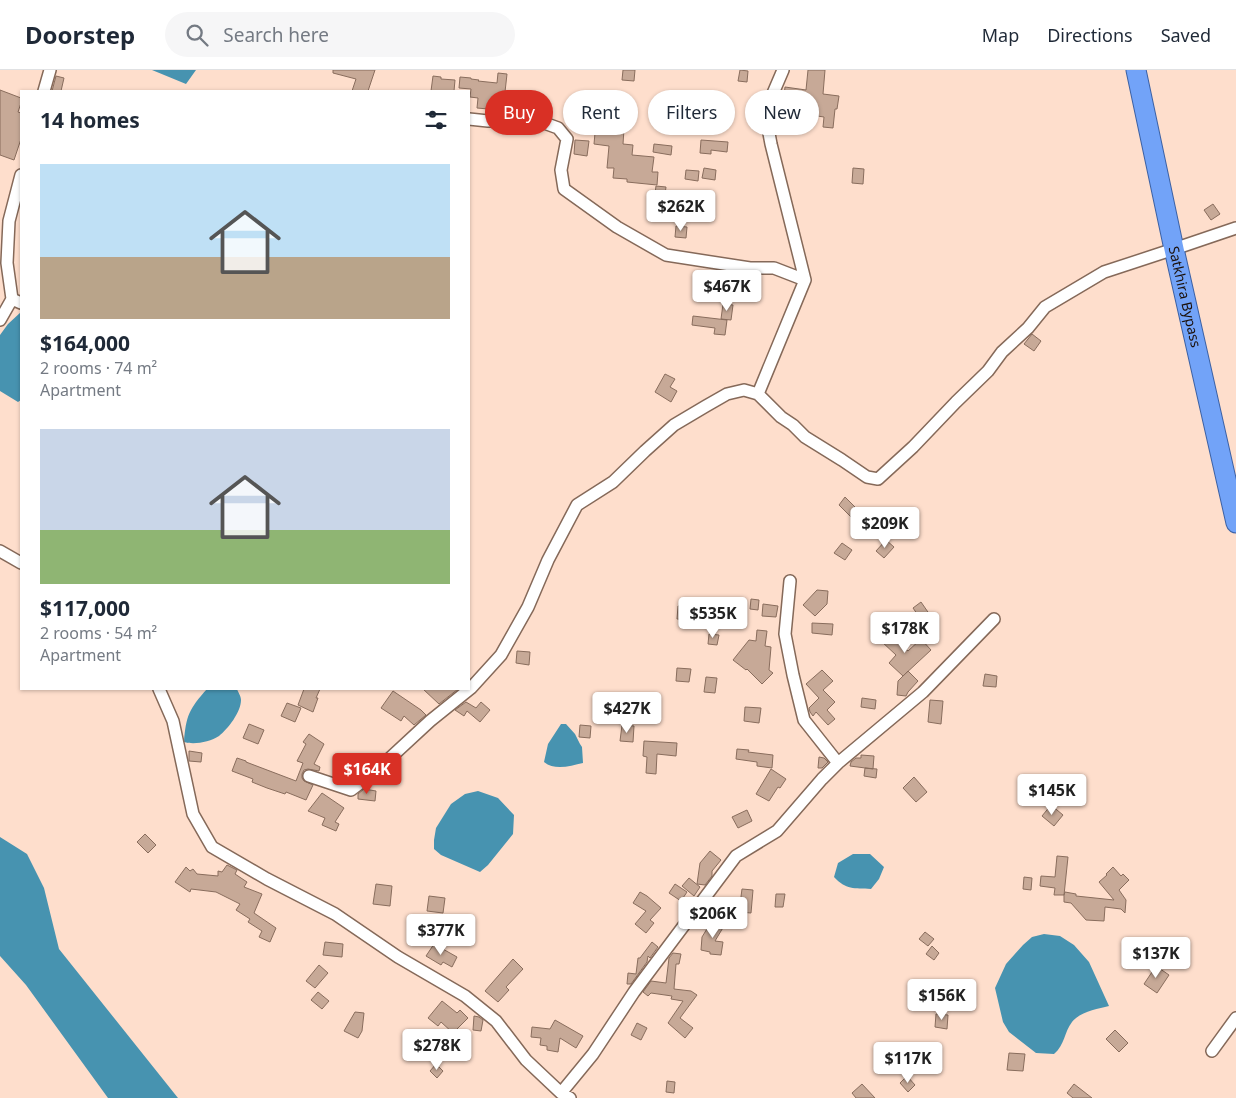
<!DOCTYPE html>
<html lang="en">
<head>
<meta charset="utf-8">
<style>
	:root { --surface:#fff; --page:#f6f6f7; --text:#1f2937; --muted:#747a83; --line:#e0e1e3; --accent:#d93025 }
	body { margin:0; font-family:"Noto Sans",sans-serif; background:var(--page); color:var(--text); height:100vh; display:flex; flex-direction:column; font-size:19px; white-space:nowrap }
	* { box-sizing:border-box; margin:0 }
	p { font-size:16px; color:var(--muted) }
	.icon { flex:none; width:28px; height:28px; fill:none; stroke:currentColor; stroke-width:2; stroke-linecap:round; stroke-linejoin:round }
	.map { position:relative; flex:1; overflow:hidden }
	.sheet { position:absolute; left:20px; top:20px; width:450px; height:600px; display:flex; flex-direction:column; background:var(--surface); border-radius:0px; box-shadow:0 1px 4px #0004 }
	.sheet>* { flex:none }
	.hud { position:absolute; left:485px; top:20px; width:475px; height:45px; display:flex; gap:10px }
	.price { position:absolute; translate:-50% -42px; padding:0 11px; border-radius:5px; background:#fff; color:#222; font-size:16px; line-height:32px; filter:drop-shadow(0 1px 2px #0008) }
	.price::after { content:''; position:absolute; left:50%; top:30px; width:15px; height:11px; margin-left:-8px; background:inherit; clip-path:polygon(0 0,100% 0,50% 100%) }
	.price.on { background:var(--accent); color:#fff }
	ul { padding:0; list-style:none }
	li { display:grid; align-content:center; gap:10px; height:265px; padding:0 20px }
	li span { display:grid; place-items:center; height:155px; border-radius:0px; color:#555 }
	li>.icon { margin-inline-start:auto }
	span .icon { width:90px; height:90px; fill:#fffc; stroke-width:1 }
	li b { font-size:21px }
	h2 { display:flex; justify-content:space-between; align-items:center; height:60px; padding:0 20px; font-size:21px }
	.pill { padding:0 18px; border-radius:22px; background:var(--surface); box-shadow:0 1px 4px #0004; font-size:18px; line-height:45px }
	.pill.on { background:var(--accent); color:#fff }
	header { display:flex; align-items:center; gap:30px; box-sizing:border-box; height:70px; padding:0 25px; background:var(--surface); border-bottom:1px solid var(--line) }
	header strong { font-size:24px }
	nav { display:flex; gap:28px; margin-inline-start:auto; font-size:18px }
	.search { width:350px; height:45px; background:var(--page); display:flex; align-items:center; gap:12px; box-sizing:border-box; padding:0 18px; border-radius:28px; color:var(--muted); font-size:19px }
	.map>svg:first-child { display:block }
</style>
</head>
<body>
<header>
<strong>Doorstep</strong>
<div class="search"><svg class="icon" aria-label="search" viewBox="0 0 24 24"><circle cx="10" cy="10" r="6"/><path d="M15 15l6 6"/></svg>Search here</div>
<nav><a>Map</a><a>Directions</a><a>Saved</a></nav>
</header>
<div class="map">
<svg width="1236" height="1028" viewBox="0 0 1236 1028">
	<rect width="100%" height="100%" fill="#fedecc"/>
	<path fill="#4793b0" d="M152,0H196L186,14Z
		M21,242V330L18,332L0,321V265L8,254Z
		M207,619H237C238,622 241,626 241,630C241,642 228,659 219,666C210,672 194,675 184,672C186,646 189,639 207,619Z
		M561,654H566L575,664L580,674L582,677L583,693C570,696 555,701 544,692L548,674Z
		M478,721L498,728L514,745L513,764L488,795L480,802L441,785L434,779V770L436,758L451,734L465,724Z
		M0,767L27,784L44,818L59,879L178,1028H108L26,915L0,886Z
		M853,784H870L884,797L879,809L871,819C854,818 846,820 834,807L838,793Z
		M1044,864L1060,866L1074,875L1089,892L1109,936C1097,939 1080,942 1072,952C1064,962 1065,975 1054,984L1036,983L1009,962L1003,952L995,918L1006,894L1023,875L1032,867Z"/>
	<path fill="#c7a997" stroke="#896d5d" d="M333,0H375L368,21H352L356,9L333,3Z
		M623,0H635L634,11L622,10Z
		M740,0L748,1L747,12L738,11Z
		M808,0H825L823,24L839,26L837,39H835L833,58L823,57L824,47L804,44L805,35L793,33L794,27L784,26L785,17L806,20Z
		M498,3L507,4L505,22L513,23L512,28L526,29V43H511V41L477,38L478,28L470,27L471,19L459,18L460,7L471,8V9L479,10L478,11L497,13Z
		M56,6L64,8L61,21H52Z
		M433,6L441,7V9L455,10L454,21H431Z
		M0,20L21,28V33L18,42L21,43V69L14,90L0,85Z
		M599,39L622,42V44H625L623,74L633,75L632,85L654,87L652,102H658L657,115L627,112V109L613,108L614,98H607L609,76L594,74L596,52H598Z
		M575,70L589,71L587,86L574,84Z
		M701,70L728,72L727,82L711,80V84L700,83Z
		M654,74L672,76L671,85L653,82Z
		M704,98L716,100L715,110L702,108Z
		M853,98L864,99L863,114L852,113Z
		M686,100L699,101L698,111L685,109Z
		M656,116L666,117L664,132L654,131Z
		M1213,134L1220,144L1211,150L1204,140Z
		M676,156L687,157L686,168L675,167Z
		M723,234L733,235L731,250L721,249Z
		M693,246L727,250L725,265L714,264L715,258L692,255Z
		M1032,264L1041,271L1034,281L1024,274Z
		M665,304L675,309L670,317L677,321L671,332L655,322Z
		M845,427L860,442L853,449L839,435Z
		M886,470L894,477L884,488L876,481Z
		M842,473L852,480L845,490L834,483Z
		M817,520L828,521L827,534L815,546L803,535Z
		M751,529L759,530L758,540L750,539Z
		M921,532L930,545L922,551L913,538Z
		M763,534L778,536L776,547L762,546Z
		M678,536L693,537L691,550L677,549Z
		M812,553L833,554L832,565L812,563Z
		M757,560L767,561L765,576L771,577L769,600L773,603L762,614L747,599L746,600L733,590L749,570L756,571Z
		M889,563L908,581L921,569L931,580L903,606L889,593L896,585L881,571Z
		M709,564L719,565L717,575L708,574Z
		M517,581L530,582L529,595L516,593Z
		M677,598L691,599L689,612L676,611Z
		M822,600L833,611L823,620L835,632L827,640L835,649L828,655L816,642L813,646L810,642L809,638L819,628L806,614Z
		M908,601L918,611L908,622L906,626L897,625L898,611Z
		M985,604L997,606L996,617L983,616Z
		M706,607L717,608L715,623L704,622Z
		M304,619H320L316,628H318L313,642L298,635Z
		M423,619H458L439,634Z
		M393,621L421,640L426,645L414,655L404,646L401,651L381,638Z
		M862,628L876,630L875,639L861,637Z
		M930,630L943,631L941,654L928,652Z
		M466,632L476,638L481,632L490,640L480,652L467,641L464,646L455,640Z
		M287,633L301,638L295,652L281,646Z
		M745,637L761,638L759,653L744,651Z
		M249,654L264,660L258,674L243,668Z
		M580,655L591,656L590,668L579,667Z
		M622,655L634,656L633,672L620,671Z
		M309,664L324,674L314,694L320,697L319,701L308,699L304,700L302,704V708L304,711L313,715L306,730L286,722L285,724L267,718L252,712L253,709L232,701L237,688L246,691V692L296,711L303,693L297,691L306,674L303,672Z
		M644,671L677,673L676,686L657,684L656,704L646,703L647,687L643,686Z
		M737,679L749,680L748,682L773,685L772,698L757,696V692L736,689Z
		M189,681L202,683L201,692L189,691Z
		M861,685L874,686L873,699L850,696L851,692L856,688H861Z
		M819,687L824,688L828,692L822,698H818Z
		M352,688L370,691L368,697L365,700L361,699L355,708L350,712L334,705L342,695L350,700Z
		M865,698L877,699L876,708L864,706Z
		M771,699L786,709L780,718L778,717L769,731L756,724Z
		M914,707L927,722L916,732L903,718Z
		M364,719L376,721L375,731L358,729V724Z
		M322,723L344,738L335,752L339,754L336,761L322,755L325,748L308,741Z
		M1051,735L1063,745L1054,756L1042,746Z
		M747,740L752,751L738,758L732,747Z
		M145,764L156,775L148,783L137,772Z
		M710,781L721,790L712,801V806L705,815L697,814L700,793Z
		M1057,786L1068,787L1064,825L1065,822L1076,824V826L1114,830L1099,812L1107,805L1106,804L1113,797L1121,806L1123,804L1129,810L1119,820L1126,830L1125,843L1121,839L1105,837L1104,851L1086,850L1071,833L1064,832V825H1054L1055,818L1040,816L1041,806L1055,807Z
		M227,795L237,800L235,804L247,812L244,817L262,824L254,843L276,858L270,872L259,867L262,861L248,852L250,849L236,840L240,834L216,822L191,819L190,822L175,812L186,797L190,801L193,799L197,804L218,806V801L222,802Z
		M1024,807L1032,808L1031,820L1023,819Z
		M689,808L700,817L694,826L682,816Z
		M376,814L392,816L390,836L373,834Z
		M675,814L687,822L681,831L669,823Z
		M742,819L753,820L751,843L739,842Z
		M640,822L647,826L661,838L650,850L654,853L646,863L635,854L646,841L633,833Z
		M776,824H785L783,837H775Z
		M429,826L445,828L443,843L427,841Z
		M419,848L430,856L424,865L413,856Z
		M713,849L724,856L715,871L723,872L721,885L710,884V882L701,880L702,867Z
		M925,862L934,869L928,876L919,869Z
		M325,872L343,874L342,887L323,885Z
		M652,872L658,877L650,888L648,886L647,892L631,914H627L628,903L636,904L638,888H640Z
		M434,874L457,887L452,897L443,892L441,895L426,886Z
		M932,876L939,883L934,890L926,884Z
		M673,883L681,884L679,894H676L674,919L691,921L697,925L680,948L693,958L685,968L668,953L683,931L671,929L672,926L651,923L648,926L643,922L651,911L666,913L669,888Z
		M513,889L523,899L506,917L509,920L498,932L485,921Z
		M319,895L328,903L315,918L306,911Z
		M1156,896L1169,905L1157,923L1144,914Z
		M318,922L329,931L322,939L311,930Z
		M442,931L457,943L460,940L468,948L453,963L441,952L438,956L428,948Z
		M355,942L364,943L362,961L358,968L344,961Z
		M936,944L948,945L947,959L935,957Z
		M474,946L479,947L483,950L481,961L473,960Z
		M555,950L583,966L576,978L560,968L558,982L547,980V976L540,975L541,968L531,967L532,957L550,959Z
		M637,953L647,958L641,970L631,965Z
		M1115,960L1128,973L1119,982L1106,969Z
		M926,974L938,982L926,997L915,989Z
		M1009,983L1025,984L1023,1001L1007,1000Z
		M436,994L443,1001L437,1008L430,1001Z
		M907,1006L915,1015L908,1022L900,1013Z
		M667,1011L675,1012L674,1023L666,1022Z
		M862,1014L875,1028H856L852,1023Z
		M1074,1014L1092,1028H1073L1067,1023Z"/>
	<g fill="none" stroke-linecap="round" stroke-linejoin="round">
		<defs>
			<path id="minor" d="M44,21L50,0
				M469,49L488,51L536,50L558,58L567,69L561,100L564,119L617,157L666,185L750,198H774L805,210
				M12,229L7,193L9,151L21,105
				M0,250L12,229L21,233
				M758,324L805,210L771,74L765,42L783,0
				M0,481L21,493
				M790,511L785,564L793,605L804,650L838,693
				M159,619L173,651L193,744L212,777L267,809L335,844L398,887L465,926L496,951L526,990L561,1023L570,1028
				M309,706L351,720L376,701L430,651L471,618L501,585L528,537L548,490L577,435L613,412L645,381L674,355L706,336L727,324L744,320L758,324L781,347L793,355L805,367L842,390L867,407L878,409L913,377L956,332L988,301L1002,282L1028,258L1045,237L1104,202L1174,179L1236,158
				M1212,981L1236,948
				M561,1023L593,984L634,922L736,786L777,761L822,709L838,693L923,622L994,549"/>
			<g id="trunk">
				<path id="s1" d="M1136,0L1174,179L1236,453"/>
			</g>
		</defs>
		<use href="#minor" stroke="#856959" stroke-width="14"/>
		<use href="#trunk" stroke="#3c61a4" stroke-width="21"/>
		<use href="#minor" stroke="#fff" stroke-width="11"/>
		<use href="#trunk" stroke="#72a3f8" stroke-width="19"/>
	</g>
	<g text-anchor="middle" stroke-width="4" stroke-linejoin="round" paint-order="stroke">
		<g font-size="14" fill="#1b100a" stroke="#fff">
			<text dy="5" stroke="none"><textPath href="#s1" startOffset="232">Satkhira Bypass</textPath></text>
		</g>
	</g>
</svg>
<b class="price" style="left:681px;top:162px">$262K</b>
<b class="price" style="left:727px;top:242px">$467K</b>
<b class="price" style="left:885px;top:479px">$209K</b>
<b class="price" style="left:713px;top:569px">$535K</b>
<b class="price" style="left:905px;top:584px">$178K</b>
<b class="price" style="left:627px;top:664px">$427K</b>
<b class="price on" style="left:367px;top:725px">$164K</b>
<b class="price" style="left:1052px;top:746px">$145K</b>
<b class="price" style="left:713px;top:869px">$206K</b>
<b class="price" style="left:441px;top:886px">$377K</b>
<b class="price" style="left:1156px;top:909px">$137K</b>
<b class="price" style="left:942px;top:951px">$156K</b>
<b class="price" style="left:437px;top:1001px">$278K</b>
<b class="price" style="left:908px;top:1014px">$117K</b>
<div class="hud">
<a class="pill on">Buy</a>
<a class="pill">Rent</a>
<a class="pill">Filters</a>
<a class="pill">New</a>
</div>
<section class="sheet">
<h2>14 homes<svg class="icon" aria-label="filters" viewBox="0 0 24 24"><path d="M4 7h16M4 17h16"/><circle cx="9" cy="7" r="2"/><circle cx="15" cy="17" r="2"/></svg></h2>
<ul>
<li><span style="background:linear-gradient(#bfe0f5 60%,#b9a48a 0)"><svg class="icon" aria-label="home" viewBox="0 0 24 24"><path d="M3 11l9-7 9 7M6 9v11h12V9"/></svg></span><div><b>$164,000</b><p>2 rooms · 74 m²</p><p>Apartment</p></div></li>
<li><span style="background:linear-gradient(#c9d6e8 65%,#8fb573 0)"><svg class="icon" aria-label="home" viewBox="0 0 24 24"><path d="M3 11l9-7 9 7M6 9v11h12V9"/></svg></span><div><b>$117,000</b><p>2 rooms · 54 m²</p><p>Apartment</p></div></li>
</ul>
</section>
</div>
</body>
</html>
